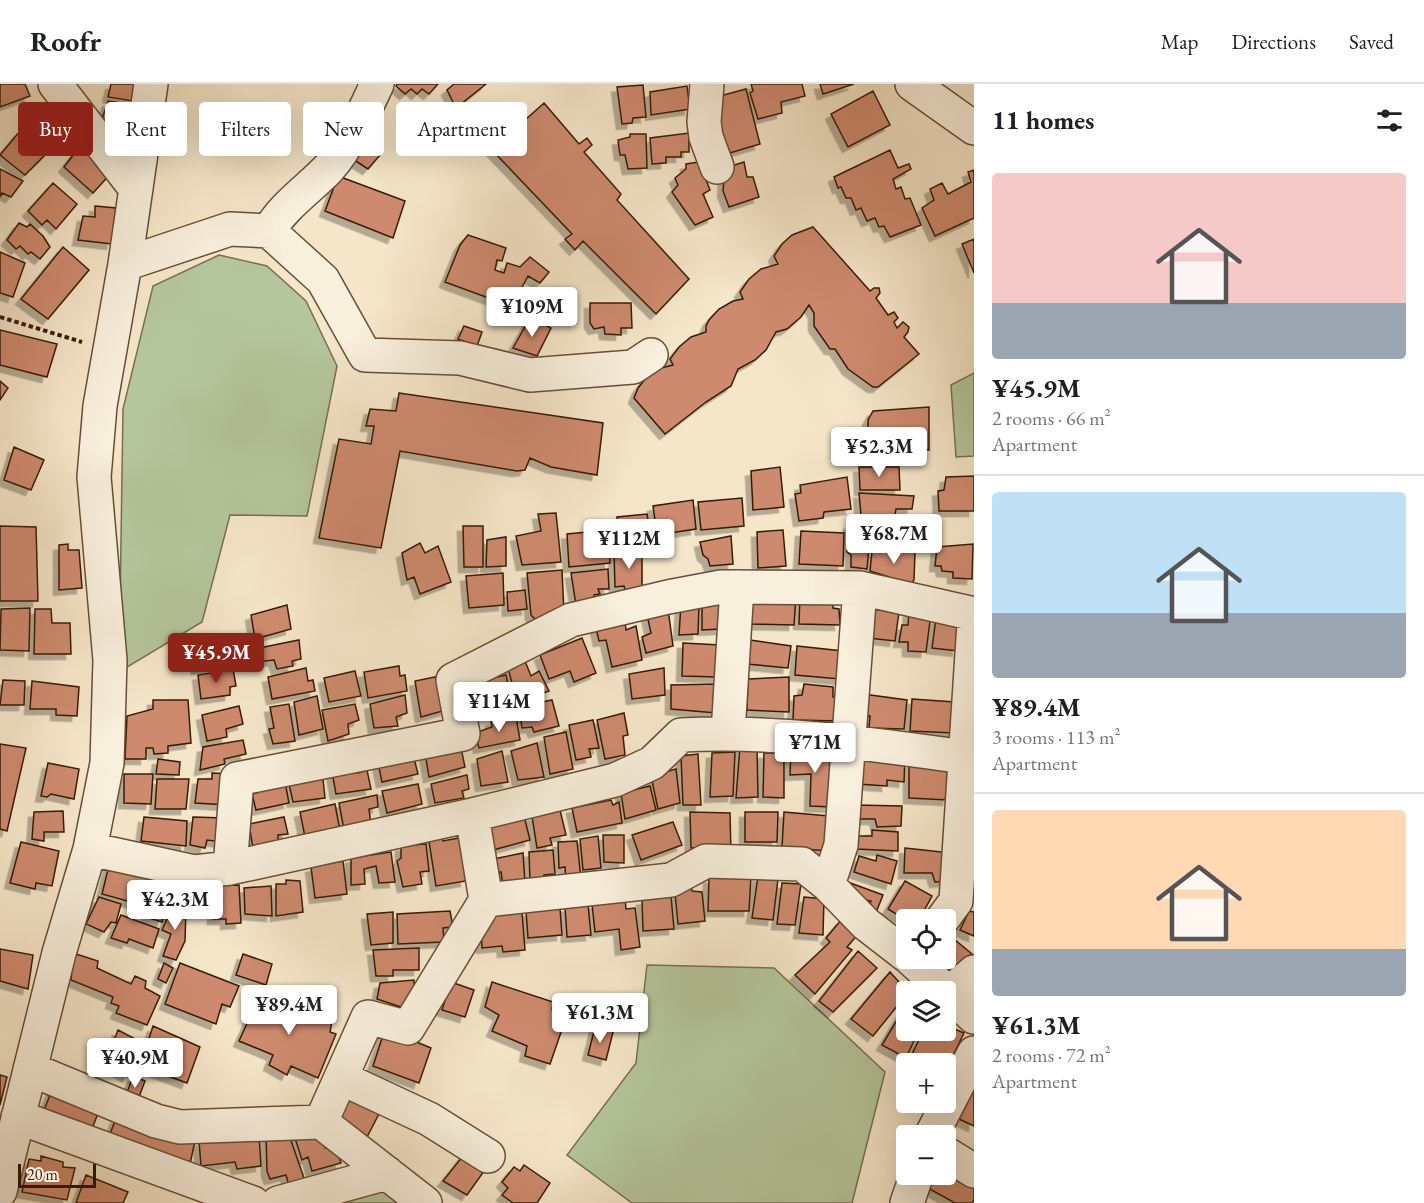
<!DOCTYPE html>
<html lang="en">
<head>
<meta charset="utf-8">
<style>
	:root { --surface:#fff; --page:#f2f2f2; --text:#202124; --muted:#757577; --line:#e0e0e0; --accent:#8f2418 }
	body { margin:0; font-family:"EB Garamond",serif; background:var(--page); color:var(--text); height:100vh; display:flex; flex-direction:column; font-size:22px; white-space:nowrap }
	* { box-sizing:border-box; margin:0 }
	p { font-size:20px; color:var(--muted) }
	.icon { flex:none; width:33px; height:33px; fill:none; stroke:currentColor; stroke-width:2; stroke-linecap:round; stroke-linejoin:round }
	.map { position:relative; flex:1; overflow:hidden }
	.side { display:flex; flex-direction:column; background:var(--surface); width:450px }
	.side>* { flex:none }
	.top-card { position:absolute; left:18px; top:18px; width:570px; height:54px; display:flex; gap:12px }
	.fabs { position:absolute; left:896px; top:825px; display:grid; gap:12px }
	.fabs a { display:grid; place-items:center; width:60px; height:60px; border-radius:6px; background:var(--surface); box-shadow:0 6px 24px #0002; font-size:30px }
	.scale { position:absolute; left:18px; bottom:15px; width:78px; box-sizing:border-box; padding-left:6px; border:3px solid #391b06; border-top:0; font-size:16px; line-height:21px; white-space:nowrap; color:#391b06; -webkit-text-stroke:4px #f8efdc; paint-order:stroke }
	.price { position:absolute; translate:-50% -51px; padding:0 14px; border-radius:6px; background:#fff; color:#222; font-size:20px; line-height:39px; filter:drop-shadow(0 2px 3px #0008) }
	.price::after { content:''; position:absolute; left:50%; top:36px; width:18px; height:14px; margin-left:-9px; background:inherit; clip-path:polygon(0 0,100% 0,50% 100%) }
	.price.on { background:var(--accent); color:#fff }
	ul { padding:0; list-style:none }
	li { display:grid; align-content:center; gap:12px; height:318px; padding:0 18px }
	li+li { border-top:2px solid var(--line) }
	li span { display:grid; place-items:center; height:186px; border-radius:6px; color:#555 }
	li>.icon { margin-inline-start:auto }
	span .icon { width:108px; height:108px; fill:#fffc; stroke-width:1 }
	li b { font-size:26px }
	h2 { display:flex; justify-content:space-between; align-items:center; height:72px; padding:0 18px; font-size:26px }
	.chip { padding:0 21px; border-radius:6px; background:var(--surface); box-shadow:0 6px 24px #0002; font-size:21px; line-height:54px }
	.chip.on { background:var(--accent); color:#fff }
	header { display:flex; align-items:center; gap:36px; box-sizing:border-box; height:84px; padding:0 30px; background:var(--surface); border-bottom:2px solid var(--line) }
	header strong { font-size:28px }
	nav { display:flex; gap:33px; margin-inline-start:auto; font-size:21px }
	main { display:flex; flex:1; min-height:0 }
	.map>svg:first-child { display:block }
</style>
</head>
<body>
<header>
<strong>Roofr</strong>
<nav><a>Map</a><a>Directions</a><a>Saved</a></nav>
</header>
<main>
<div class="map">
<svg width="974" height="1119" viewBox="0 0 974 1119">
	<defs>
		<filter id="shadow"><feDropShadow dx="-5.5" dy="5.5" stdDeviation="0" flood-color="#0004"/></filter>
	</defs>
	<rect width="100%" height="100%" fill="#f5e6c9"/>
	<filter id="stains"><feTurbulence type="fractalNoise" baseFrequency=".00333" numOctaves="4"/><feColorMatrix values="0 0 0 0 .2 0 0 0 0 .09 0 0 0 0 .02 0 0 0 .5 -.17"/></filter>
	<radialGradient id="worn" r=".72"><stop offset=".6" stop-color="#630" stop-opacity="0"/><stop offset="1" stop-color="#630" stop-opacity=".3"/></radialGradient>
	<path fill="#b5c69c" stroke="#777051" stroke-width="1.5" d="M219,171L267,182L306,217L337,282L307,432L230,431L202,538L119,588L123,325L153,202Z
		M974,289V372L956,373L951,301Z
		M647,881L774,884L885,988L852,1119H632L567,1071L636,979Z
		M380,1102L406,1119H320Z"/>
	<path fill="#ce8a6e" stroke="#391b06" stroke-width="1.5" filter="url(#shadow)" d="M0,0H25L30,12L0,23Z
		M111,0H135L133,17L108,13Z
		M397,0H438L429,10L422,5L417,10L411,5L405,10L396,2Z
		M454,0H486L456,24L447,6Z
		M751,0H802L805,12L781,18L782,29L758,35L750,9L753,7Z
		M820,0H854L823,10Z
		M643,1L646,33L633,34L632,39L622,40L617,3Z
		M687,2L690,25L651,31L650,8Z
		M746,5L760,60L723,71L716,13Z
		M873,7L890,41L848,63L831,30Z
		M51,17L68,38L45,60L27,40Z
		M108,17L134,21L128,70L100,41Z
		M544,19L579,60L587,54L592,61L584,68L621,110L617,116L689,195L656,230L583,157L575,166L565,155L572,150L492,66Z
		M20,47L46,70L25,91L0,71Z
		M689,49V68H681V73H666V79L652,80L650,54Z
		M630,50H646L647,84L628,85L625,71H620L618,56L630,53Z
		M358,54L381,70L368,85L348,72Z
		M84,57L113,87L93,109L64,83Z
		M890,66L898,84L909,80L911,85L893,95L896,105L901,103L905,115L910,114L921,141L890,153L884,142L879,143L875,134L867,137L861,124L856,126L851,114H846L841,103L838,104L834,93Z
		M699,78L710,106L703,110L713,133L695,141L672,108L678,101L675,94L686,85V80Z
		M744,78L747,93H753L759,113L729,123L723,107L724,94L722,85Z
		M0,85L23,97L11,113L2,109L0,113Z
		M974,86V134L935,152L922,124L934,116L930,105L942,99L948,110L971,98L968,88Z
		M338,92L405,117L393,154L325,127Z
		M53,99L77,120L56,145L47,136L42,141L28,127Z
		M95,122L116,124L112,160L78,156L83,132L95,133Z
		M19,139L27,143L30,140L43,152L50,163L40,175L31,168L28,170L20,162L16,165L7,156Z
		M813,143L870,207L874,204H879L880,209L876,214L888,231L894,228L898,234L894,238L897,244L903,238L909,243L908,248L904,253L919,270L878,303H873L848,285L835,265H830L814,242V229L809,221L801,233L787,245L776,248L766,266L755,276L738,285L731,302L706,318L665,350L634,314L638,304L646,294L661,284L673,281L670,275L679,263L691,253L706,248V242L709,236L719,225L733,217L743,215L740,208L749,195L761,185L778,180L774,172L782,160L792,151Z
		M468,151L506,164L502,177L497,176L495,186L504,189L507,179L520,183L530,173L549,188L540,199L528,192L519,209L512,206L505,220L445,198L460,161Z
		M974,155V189L962,160Z
		M63,163L89,186L48,235L21,215Z
		M0,168L25,179L13,213L0,209Z
		M590,219H631L632,244H621V251L605,250L604,243L594,245L590,239Z
		M530,234L551,244L537,272L513,264Z
		M464,242L482,248L477,262L458,255Z
		M0,246L57,260L47,293L0,281Z
		M0,297L8,304L0,316Z
		M399,309L603,339L597,391L551,383L530,374L525,386L517,387L400,367L381,464L319,454L339,355L371,360L374,342H366L370,325L396,327Z
		M929,323V366L905,362L868,361V336L873,327Z
		M14,363L44,376L31,406L4,396Z
		M780,383L784,423L753,426L751,387Z
		M859,383H899L900,406H860Z
		M974,392V427H939L938,407L944,406L946,393Z
		M847,393L851,425L824,428L823,434L799,437L795,410L801,409L800,401Z
		M859,409L914,412L912,425H896L895,431H861Z
		M742,414L744,442L701,446L698,418Z
		M693,416L696,445L657,451L653,422Z
		M556,429L561,478L522,481L516,452L541,447L538,430Z
		M647,430L650,446H640L642,462L612,463V449H618L617,433Z
		M875,437H905V443L918,444L917,457L901,456L900,460L872,459Z
		M849,440L871,442L867,485L851,483V471L847,468Z
		M0,442L36,443L38,517H0Z
		M463,442H483V483H464Z
		M608,446L610,479L569,483L567,450Z
		M783,446L786,482L758,484L757,448Z
		M801,447L844,449L843,482L799,480Z
		M731,452L733,480L710,482L708,475L703,471L700,458Z
		M506,453V482L486,483L487,456Z
		M420,459L425,469L438,462L451,498L420,510L414,493L407,496L402,469Z
		M68,460V466H79L82,504L59,506V461Z
		M973,460L972,495L953,494V488L942,487L941,482H935L937,463Z
		M642,467V504L625,506L624,502L615,503L614,469Z
		M872,467L915,468L914,496L911,500L870,487Z
		M608,485L609,505H598L600,510L594,511V519L576,521L571,489Z
		M562,486L564,529L539,539L531,531L527,489Z
		M503,489L504,521L469,524L466,492Z
		M525,506L527,525L508,527L507,508Z
		M749,511L796,512L794,541L749,540Z
		M800,511L833,513V524L839,525L840,541L799,540Z
		M723,517L721,545L702,546V518Z
		M872,517L900,521L895,557L869,554Z
		M681,520H699L698,550L679,551Z
		M287,521L291,545L255,555L251,531Z
		M30,524L29,567L0,566L1,525Z
		M35,525H51L52,539H70L71,570H34Z
		M668,525L673,562L646,569L642,553L651,549L647,531Z
		M909,527L931,529L926,568L908,567V558H899L902,541H908Z
		M936,534L957,536L958,567L932,564Z
		M625,537L626,546L636,542L642,576L612,583L606,556L599,557L596,544Z
		M224,550L230,578L197,585L195,565L209,561L208,554Z
		M582,554L596,589L574,598L570,587L549,595L540,571Z
		M299,556L301,575L292,577L293,582L277,585L274,576L255,578L254,565Z
		M750,556L791,562L788,584L747,580Z
		M683,559L720,561L718,593L682,592Z
		M797,562L843,567L840,595L795,591Z
		M525,577L531,592L539,587L549,607L517,618L508,584Z
		M399,582L400,592L405,591L407,607L368,614L364,588Z
		M306,584L308,597L313,596L315,607L272,615L268,593Z
		M664,584L665,611L632,615L629,590Z
		M233,585L236,602L230,603V611L201,615L198,591Z
		M355,587L361,612L329,618L324,594Z
		M506,591L511,614L472,620L469,600Z
		M440,592L446,626L421,633L415,597Z
		M789,593V628L747,626L748,595Z
		M3,596L25,597L24,621H0Z
		M32,597L79,603L77,632L56,631V625H30Z
		M717,600L716,629L671,625V601Z
		M804,600L833,603V613H840L838,637L793,636L794,612L802,611Z
		M863,610L907,616L904,645L869,644L870,632L860,631Z
		M405,611L407,629L396,633L398,642L374,644L370,620Z
		M317,612L323,645L299,651L294,618Z
		M912,615L955,618L954,649L910,647Z
		M153,616H188L191,659L168,662V669L154,670L153,664H146V675H125L127,632L153,625Z
		M552,616L559,642L534,648L532,643L522,644L519,623Z
		M289,620L295,657L273,660L269,645L274,644L270,623Z
		M355,620L359,636L348,640L349,650L328,657L322,626Z
		M239,622L243,640L226,645L227,653L207,657L202,631Z
		M624,629L628,651L623,652L625,671L605,675L597,636Z
		M516,633L520,656L479,664L475,649L492,643L491,637Z
		M593,636L599,664L589,665L591,673L576,676L569,641Z
		M566,648L573,685L550,690L544,653Z
		M243,656L246,670L224,675L225,680L200,686L203,663Z
		M537,659L544,693L518,696L511,667Z
		M0,660L26,664L7,747L0,745Z
		M740,662L757,663L758,713L736,714Z
		M461,664L465,683L429,693L425,669Z
		M791,665L829,666L830,689H834L833,723L810,722L811,690L790,691Z
		M412,666L418,690L382,698L377,674Z
		M502,667L508,698L481,702L477,675Z
		M735,668L733,712L710,713L712,669Z
		M764,669H784V714L763,713Z
		M863,669L905,673L904,698L887,696V702L857,700Z
		M698,670L701,721H683L681,672Z
		M158,675L180,678L179,691L156,690Z
		M48,679L79,685L74,715L51,710L47,713L41,712Z
		M909,679L950,682L948,716L909,714Z
		M356,683L358,689L367,686L371,705L336,710L332,688Z
		M676,685L680,719L658,725L651,692Z
		M212,689L231,690L228,721L195,719L198,695H212Z
		M315,689L317,696L323,695L325,714L293,718L289,700Z
		M124,690H153L151,720L124,719Z
		M467,691L469,705L462,707L464,714L435,719L431,700Z
		M284,693L289,719L256,726L252,710L257,709L255,700Z
		M157,695H189L186,725H155Z
		M418,700L422,720L387,729L382,707Z
		M650,702L656,726L625,735L621,709Z
		M377,711L378,723L369,725L371,741L344,746L339,719Z
		M611,716L613,721L619,718L622,739L577,748L572,724Z
		M335,720L340,747L305,753L300,728Z
		M855,721L902,722L901,742L877,743L875,735H856Z
		M560,726L566,751L550,754L552,761L537,764L532,732Z
		M63,727L64,748H44V757L32,755L34,728Z
		M690,728L730,729L731,771L719,762L691,764Z
		M745,728H778L777,758H745Z
		M784,728L829,732L828,767L782,763Z
		M524,732L530,756L493,766L488,741Z
		M144,733L187,737L186,762L141,757Z
		M193,733L225,734L223,758L207,756L205,764L190,761Z
		M284,733L288,750L278,751V760L253,764L249,740Z
		M673,738L682,761L641,776L632,751Z
		M872,746L898,748V767L857,765V752H872Z
		M441,748L443,757L459,754L466,797L436,802L428,751Z
		M603,751H624V779L604,778Z
		M598,752L601,784L583,786L580,755Z
		M577,757L581,795L566,797L565,783L559,784L558,758Z
		M21,758L59,767L52,802L36,799L35,805L10,799Z
		M426,760L429,787L420,788L422,800L403,803L397,777L401,774V762Z
		M905,764L950,769L948,797L935,798L932,789H904Z
		M553,766L555,790L544,791V797H530L529,768Z
		M391,768L395,798L379,799L376,782L364,785L365,800L351,801V774Z
		M523,769L525,799L503,802L501,788L490,790L488,776Z
		M877,771L897,777L891,800L854,788L859,772L876,777Z
		M110,777L173,794L162,838L146,833L149,823L102,810Z
		M343,777L347,810L315,814L311,783Z
		M751,792L749,827H708L709,794Z
		M758,792L778,795L773,836L752,834Z
		M689,794L692,807L702,808L705,837L678,840L674,799Z
		M286,796L300,797L303,828L276,832V800H286Z
		M845,797L883,811L877,826L869,823L871,817L856,814Z
		M905,797L932,812L919,836H906L888,825Z
		M782,799L801,800L795,841L777,840Z
		M239,801L241,839L226,840V835H213V802Z
		M271,802L272,832L245,830L244,804Z
		M671,812L674,845L643,847L642,816Z
		M99,813L121,820L116,839L111,838L104,848L86,840Z
		M804,813L824,815L823,851L799,849Z
		M625,814L626,825L635,824L640,863L621,866L619,845L595,848L592,820Z
		M174,819L186,824L185,857L176,876L163,872L171,850L162,846Z
		M588,820L591,851L567,853L565,823Z
		M560,824L562,851L528,854L526,827Z
		M450,827L453,843L443,844L444,858L398,860L397,830Z
		M969,827L974,828V852L960,846Z
		M393,828V859L371,861L367,830Z
		M522,828L525,866L503,868L502,862L482,864L481,842L493,829Z
		M121,831L159,845L153,864L129,855L127,859L111,854Z
		M842,835L859,849L847,863L852,866L815,910L795,891L830,858L826,854Z
		M948,850L972,870L948,893L931,874H945V853Z
		M419,864V886H393V892H376L373,866Z
		M0,865L33,871L28,905L0,897Z
		M858,867L877,884L833,928L819,917Z
		M73,869L98,877L97,884L131,900L135,892L146,897L145,904L160,912L147,941L116,929L119,922L111,919L113,913L71,896Z
		M243,870L272,880L266,901L236,891Z
		M164,879L173,884L166,899L158,895Z
		M180,879L239,902L230,923L222,920L216,940L165,920Z
		M890,888L908,908H906V911L873,952L851,935Z
		M414,896V905L401,923L377,915L380,899Z
		M451,898L474,906L465,933L442,926Z
		M492,898L553,918L552,926L567,931L550,980L525,972L527,962L492,947L499,931L485,923Z
		M261,909L332,937L330,948L336,950L318,994L291,982L287,991L269,981L273,971L239,957Z
		M903,926L906,927V946H919L906,974L882,961Z
		M945,941L964,949L945,988V980H907L924,946H945Z
		M153,942L200,963L187,999L140,982Z
		M595,943L613,948L606,976L588,971Z
		M385,945L431,964L419,999L373,982Z
		M118,946L143,959L128,993L105,979Z
		M0,991L7,993L0,1021Z
		M133,992L145,997L137,1018L125,1014Z
		M53,1003L100,1024L92,1045L43,1029Z
		M348,1006L382,1024L366,1055L332,1031Z
		M971,1006L974,1008V1042L959,1035Z
		M116,1034L195,1057L190,1080L109,1053Z
		M308,1046L312,1055L321,1052L325,1064L335,1060L341,1079L312,1087L308,1073L302,1076L294,1051Z
		M288,1048L305,1097L289,1102L286,1091L270,1095L267,1087L266,1052Z
		M259,1052L261,1082L237,1085L235,1078L201,1082L199,1057Z
		M466,1068L487,1083L467,1111L443,1097Z
		M41,1072L63,1078V1083L75,1084L67,1116L22,1108L29,1075L41,1077Z
		M524,1081L550,1099L537,1119H513L502,1111L508,1104L502,1098L514,1083L520,1087Z
		M945,1084L974,1105V1116L972,1119H955L926,1103L934,1090H945Z
		M86,1091L128,1108L123,1119H76Z"/>
	<g fill="none" stroke-linecap="round" stroke-linejoin="round">
		<defs>
			<path id="minor" d="M55,0L136,105
				M707,0L704,38L706,53L717,83
				M912,0L974,44
				M269,147C283,122 309,105 329,84C348,63 365,26 377,0
				M125,180L230,145L269,147L323,196L365,271L460,274L530,291L633,283L651,271
				M728,649L737,503
				M472,731L486,816L671,796L706,777L802,780L828,801L866,840L906,871
				M90,765L195,788L230,784L472,731L615,696L652,679L681,651C777,646 871,660 965,673
				M230,784L237,695L463,650L453,596L571,536L668,513L721,503L860,504
				M828,801L841,761L860,504L974,530
				M942,836L956,817L974,539
				M910,874L974,933
				M954,914L961,899L974,888
				M30,985L156,1037L180,1043L321,1038L368,933L408,944L486,816
				M341,994L429,1035L488,1072
				M18,1033L253,1119
				M321,1038L425,1119
				M931,1052L974,969
				M945,1069L974,1087
				M0,1107L59,869L90,765L107,679L110,576L94,393L100,322L125,180L151,0
				M278,1119L387,1089
				M907,1119L917,1090"/>
		</defs>
		<use href="#minor" stroke="#684e37" stroke-width="36"/>
		<path stroke="#391b06" stroke-width="4" stroke-dasharray="4.5 3" stroke-linecap="butt" d="M0,233L82,258"/>
		<use href="#minor" stroke="#f8efdc" stroke-width="33"/>
	</g>
	<rect width="100%" height="100%" filter="url(#stains)"/>
	<rect width="100%" height="100%" fill="url(#worn)"/>
</svg>
<div class="fabs">
<a><svg class="icon" aria-label="locate" viewBox="0 0 24 24"><circle cx="12" cy="12" r="6"/><path d="M12 2v4M12 18v4M2 12h4M18 12h4"/></svg></a>
<a><svg class="icon" aria-label="layers" viewBox="0 0 24 24"><path d="M12 4l9 5-9 5-9-5zM3 14l9 5 9-5"/></svg></a>
<a>+</a>
<a>−</a>
</div>
<div class="scale">20 m</div>
<b class="price" style="left:532px;top:254px">¥109M</b>
<b class="price" style="left:879px;top:394px">¥52.3M</b>
<b class="price" style="left:894px;top:481px">¥68.7M</b>
<b class="price" style="left:629px;top:486px">¥112M</b>
<b class="price on" style="left:216px;top:600px">¥45.9M</b>
<b class="price" style="left:499px;top:649px">¥114M</b>
<b class="price" style="left:815px;top:690px">¥71M</b>
<b class="price" style="left:175px;top:847px">¥42.3M</b>
<b class="price" style="left:289px;top:952px">¥89.4M</b>
<b class="price" style="left:600px;top:960px">¥61.3M</b>
<b class="price" style="left:135px;top:1005px">¥40.9M</b>
<div class="top-card">
<a class="chip on">Buy</a>
<a class="chip">Rent</a>
<a class="chip">Filters</a>
<a class="chip">New</a>
<a class="chip">Apartment</a>
</div>
</div>
<section class="side">
<h2>11 homes<svg class="icon" aria-label="filters" viewBox="0 0 24 24"><path d="M4 7h16M4 17h16"/><circle cx="9" cy="7" r="2"/><circle cx="15" cy="17" r="2"/></svg></h2>
<ul>
<li><span style="background:linear-gradient(#f6c9c9 70%,#9aa5b1 0)"><svg class="icon" aria-label="home" viewBox="0 0 24 24"><path d="M3 11l9-7 9 7M6 9v11h12V9"/></svg></span><div><b>¥45.9M</b><p>2 rooms · 66 m²</p><p>Apartment</p></div></li>
<li><span style="background:linear-gradient(#bfe0f5 65%,#9aa5b1 0)"><svg class="icon" aria-label="home" viewBox="0 0 24 24"><path d="M3 11l9-7 9 7M6 9v11h12V9"/></svg></span><div><b>¥89.4M</b><p>3 rooms · 113 m²</p><p>Apartment</p></div></li>
<li><span style="background:linear-gradient(#ffd9b3 75%,#9aa5b1 0)"><svg class="icon" aria-label="home" viewBox="0 0 24 24"><path d="M3 11l9-7 9 7M6 9v11h12V9"/></svg></span><div><b>¥61.3M</b><p>2 rooms · 72 m²</p><p>Apartment</p></div></li>
</ul>
</section>
</main>
</body>
</html>
